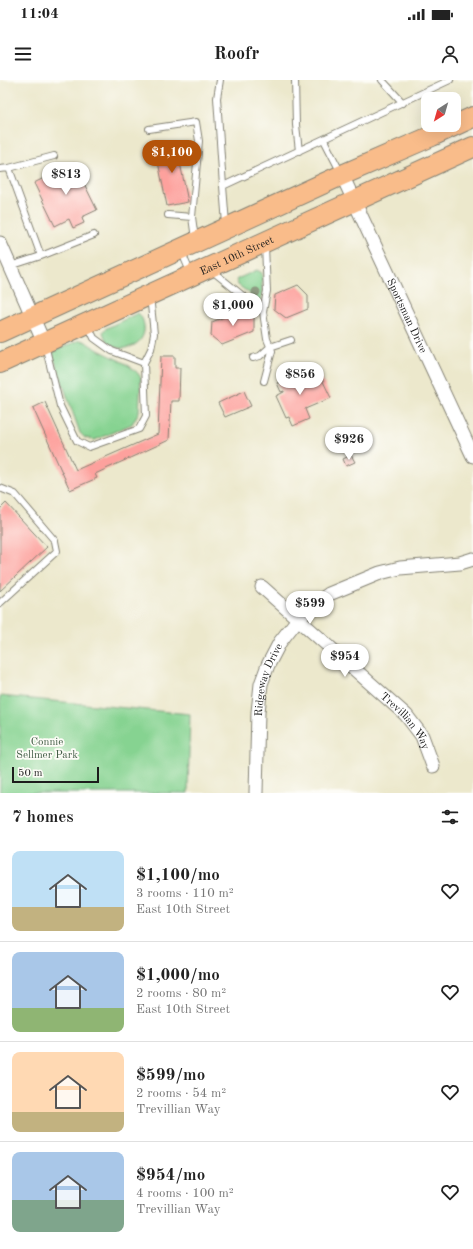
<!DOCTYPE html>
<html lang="en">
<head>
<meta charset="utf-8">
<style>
	:root { --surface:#fff; --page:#f6f6f6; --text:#222; --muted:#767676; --line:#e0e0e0; --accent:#b45309 }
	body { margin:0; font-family:"Old Standard TT",serif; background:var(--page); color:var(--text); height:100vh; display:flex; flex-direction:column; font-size:15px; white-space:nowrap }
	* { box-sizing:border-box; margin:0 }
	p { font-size:13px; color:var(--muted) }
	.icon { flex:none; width:22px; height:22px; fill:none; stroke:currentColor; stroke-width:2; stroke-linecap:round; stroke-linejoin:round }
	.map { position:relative; height:713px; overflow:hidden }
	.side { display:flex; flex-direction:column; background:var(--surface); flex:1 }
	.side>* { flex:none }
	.needle { width:26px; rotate:217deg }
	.controls { position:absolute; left:421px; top:12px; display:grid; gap:8px }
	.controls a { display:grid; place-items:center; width:40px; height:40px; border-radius:8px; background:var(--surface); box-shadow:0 4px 16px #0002; font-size:20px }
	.scale { position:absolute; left:12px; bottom:10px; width:87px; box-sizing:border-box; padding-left:4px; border:2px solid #1c1c1c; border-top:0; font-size:11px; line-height:14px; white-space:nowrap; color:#1c1c1c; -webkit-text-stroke:3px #fdfcf7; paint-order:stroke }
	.price { position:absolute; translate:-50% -34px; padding:0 9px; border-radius:14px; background:#fff; color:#222; font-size:13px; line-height:26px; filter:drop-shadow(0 1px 2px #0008) }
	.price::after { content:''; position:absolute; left:50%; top:24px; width:12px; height:9px; margin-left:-6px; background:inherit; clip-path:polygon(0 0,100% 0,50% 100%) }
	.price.selected { background:var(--accent); color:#fff }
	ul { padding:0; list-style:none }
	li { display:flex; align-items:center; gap:12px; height:100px; padding:0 12px }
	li+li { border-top:1px solid var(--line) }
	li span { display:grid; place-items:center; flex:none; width:112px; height:80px; border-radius:8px; color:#555 }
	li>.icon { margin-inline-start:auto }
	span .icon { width:48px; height:48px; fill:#fffc; stroke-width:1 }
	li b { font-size:17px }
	h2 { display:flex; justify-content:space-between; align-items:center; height:48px; padding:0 12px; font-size:17px }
	.status { display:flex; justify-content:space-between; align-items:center; height:28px; padding:0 20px; background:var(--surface); direction:ltr }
	.status svg { height:11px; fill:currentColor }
	header { display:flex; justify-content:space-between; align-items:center; height:52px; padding:0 12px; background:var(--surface); font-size:18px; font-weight:800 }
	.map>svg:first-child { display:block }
</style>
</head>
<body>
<div class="status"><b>11:04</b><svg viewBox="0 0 49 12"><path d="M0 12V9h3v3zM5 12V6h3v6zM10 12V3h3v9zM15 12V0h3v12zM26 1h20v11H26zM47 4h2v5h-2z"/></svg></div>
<header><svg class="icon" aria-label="menu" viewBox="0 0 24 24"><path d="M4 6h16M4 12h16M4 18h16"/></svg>Roofr<svg class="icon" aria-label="person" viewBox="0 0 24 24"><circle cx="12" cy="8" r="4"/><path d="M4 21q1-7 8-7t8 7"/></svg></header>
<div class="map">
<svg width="473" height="713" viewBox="0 0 473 713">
	<rect width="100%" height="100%" fill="#fdfcf7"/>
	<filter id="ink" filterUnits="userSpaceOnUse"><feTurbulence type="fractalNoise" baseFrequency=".025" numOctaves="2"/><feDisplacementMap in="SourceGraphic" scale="8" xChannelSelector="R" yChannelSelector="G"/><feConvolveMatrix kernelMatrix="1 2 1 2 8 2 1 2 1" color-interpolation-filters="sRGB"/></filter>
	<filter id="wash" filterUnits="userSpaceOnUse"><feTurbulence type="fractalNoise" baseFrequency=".012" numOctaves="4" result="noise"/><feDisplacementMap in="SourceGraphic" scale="16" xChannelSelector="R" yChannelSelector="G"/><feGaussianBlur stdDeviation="0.9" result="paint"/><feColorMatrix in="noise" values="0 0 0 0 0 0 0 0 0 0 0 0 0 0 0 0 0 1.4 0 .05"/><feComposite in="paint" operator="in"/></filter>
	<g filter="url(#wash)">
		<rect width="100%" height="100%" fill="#ece8cc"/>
		<path fill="#86d391" stroke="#517856" d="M257,190L262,193V217L260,221L238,205L236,200L237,199Z
			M138,233C141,236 142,238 143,241C151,265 119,277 107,261C105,259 104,255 103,252L105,249Z
			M80,260L86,262C100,274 133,282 141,298L139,332L132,344L95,360L85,358L80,353L53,276L54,271Z
			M0,616L190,634L188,713H0Z"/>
		<g id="blocks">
			<path fill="#fda19d" d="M176,63L188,122L167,126L155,67Z
				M74,83L97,130L82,137L84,143L73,148L69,139L55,146L34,103Z
				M298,205L308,215V229L286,238L274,229L275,215Z
				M244,229L254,238V252L222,265L211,256L212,242Z
				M161,276H175V288H180L179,321H171L169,360L95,394L97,398L70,410L33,328L45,322L76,390L158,354Z
				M295,290L301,304L320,295L331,318L305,329L309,339L293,346L289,337L286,338L276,316L284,312V311L281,312L277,303L280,302L278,297Z
				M244,311L251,326L225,337L218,323Z
				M351,375L355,382L346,386L343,379Z
				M6,423L47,467L0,511V429Z"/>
		</g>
	</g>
	<g filter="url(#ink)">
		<use href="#blocks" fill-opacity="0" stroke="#848274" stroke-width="1"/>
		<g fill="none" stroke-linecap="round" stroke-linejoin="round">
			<defs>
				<path id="lane" d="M220,0L217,18L223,106
					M295,0L296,45L299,71
					M382,0L403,23
					M149,49L196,42L199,61L192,137L195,159
					M324,60L341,93
					M9,88L54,76
					M0,89L9,88L41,176L10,186
					M168,135L192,137
					M226,144L223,106L450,0
					M183,170L185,180L191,194
					M41,176L94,155
					M211,190L263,232L267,211L265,166
					M263,232L267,259L272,271L264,301
					M88,245L94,258L112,271L144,283
					M45,265L60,326L77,361L89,367L139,349L146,336L144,283L151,269L154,254L151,225L149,219
					M253,278L260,276L270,267L291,260
					M0,408L15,414L55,461L57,471L0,523"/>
				<g id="street">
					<path id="s1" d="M342,95L473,376"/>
					<path d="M0,163L44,263"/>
					<path id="s2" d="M262,507L406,635L422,656L433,686"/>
					<path id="s3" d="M256,713L258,632L261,604L268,585L280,562L298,539L309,529L329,514L380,493L400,488L460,483L473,479"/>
				</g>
				<g id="primary">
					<path d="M0,252L342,95L432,56L473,37"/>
					<path id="s4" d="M0,283L473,67"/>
				</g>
			</defs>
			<use href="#lane" stroke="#848274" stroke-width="8"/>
			<use href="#street" stroke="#848274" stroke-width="15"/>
			<use href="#primary" stroke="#848274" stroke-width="22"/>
			<use href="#lane" stroke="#fff" stroke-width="6"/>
			<use href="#street" stroke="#fff" stroke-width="13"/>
			<use href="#primary" stroke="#f9bc8a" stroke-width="20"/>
		</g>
		<circle fill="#8e9b82" cx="256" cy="212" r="4.5"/>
	</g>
	<g text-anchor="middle" stroke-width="3.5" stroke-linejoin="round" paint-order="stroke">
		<g font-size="11" fill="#1c1c1c" stroke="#fdfcf7">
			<text dy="4" stroke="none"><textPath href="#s4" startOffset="260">East 10th Street</textPath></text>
			<text dy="4" stroke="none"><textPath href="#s1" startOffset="155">Sportsman Drive</textPath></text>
			<text dy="4" stroke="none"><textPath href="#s3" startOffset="115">Ridgeway Drive</textPath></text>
			<text dy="4" stroke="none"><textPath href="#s2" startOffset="197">Trevillian Way</textPath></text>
		</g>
		<g font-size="11" fill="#415c45" stroke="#fdfcf7">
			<text x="47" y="665">Connie<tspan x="47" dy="13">Sellmer Park</tspan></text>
		</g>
	</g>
</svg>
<div class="controls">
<a><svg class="needle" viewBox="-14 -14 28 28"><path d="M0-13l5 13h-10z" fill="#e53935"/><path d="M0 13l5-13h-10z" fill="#767676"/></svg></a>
</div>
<div class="scale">50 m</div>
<b class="price selected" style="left:172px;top:94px">$1,100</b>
<b class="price" style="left:66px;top:116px">$813</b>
<b class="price" style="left:233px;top:247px">$1,000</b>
<b class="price" style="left:300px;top:316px">$856</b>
<b class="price" style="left:349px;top:381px">$926</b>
<b class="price" style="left:310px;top:545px">$599</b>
<b class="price" style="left:345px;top:598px">$954</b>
</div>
<section class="side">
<h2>7 homes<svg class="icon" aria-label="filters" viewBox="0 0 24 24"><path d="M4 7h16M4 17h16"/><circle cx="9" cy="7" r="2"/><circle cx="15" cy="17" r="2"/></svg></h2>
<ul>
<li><span style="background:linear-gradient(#bfe0f5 70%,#c2b280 0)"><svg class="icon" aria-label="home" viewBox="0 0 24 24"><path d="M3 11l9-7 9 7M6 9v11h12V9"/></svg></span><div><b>$1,100/mo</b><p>3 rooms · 110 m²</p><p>East 10th Street</p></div><svg class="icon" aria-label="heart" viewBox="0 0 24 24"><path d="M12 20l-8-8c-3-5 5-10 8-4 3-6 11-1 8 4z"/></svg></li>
<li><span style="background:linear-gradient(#a9c7e8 70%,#8fb573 0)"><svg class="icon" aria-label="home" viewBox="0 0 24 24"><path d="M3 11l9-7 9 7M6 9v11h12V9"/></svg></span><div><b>$1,000/mo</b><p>2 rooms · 80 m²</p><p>East 10th Street</p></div><svg class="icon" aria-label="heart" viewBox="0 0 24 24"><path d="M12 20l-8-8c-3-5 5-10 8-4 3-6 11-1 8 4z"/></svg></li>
<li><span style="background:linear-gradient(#ffd9b3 75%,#c2b280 0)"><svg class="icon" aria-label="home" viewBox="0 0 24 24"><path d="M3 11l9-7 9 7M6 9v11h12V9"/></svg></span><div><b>$599/mo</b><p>2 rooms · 54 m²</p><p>Trevillian Way</p></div><svg class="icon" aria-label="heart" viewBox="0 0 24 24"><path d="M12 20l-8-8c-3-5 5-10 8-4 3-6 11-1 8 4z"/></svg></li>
<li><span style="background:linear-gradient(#a9c7e8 60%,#7fa58c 0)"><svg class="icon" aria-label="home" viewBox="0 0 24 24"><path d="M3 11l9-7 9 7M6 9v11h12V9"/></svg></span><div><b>$954/mo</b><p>4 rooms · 100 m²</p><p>Trevillian Way</p></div><svg class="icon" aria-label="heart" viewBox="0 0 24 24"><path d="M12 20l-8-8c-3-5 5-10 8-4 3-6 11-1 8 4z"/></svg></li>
</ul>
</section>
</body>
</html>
